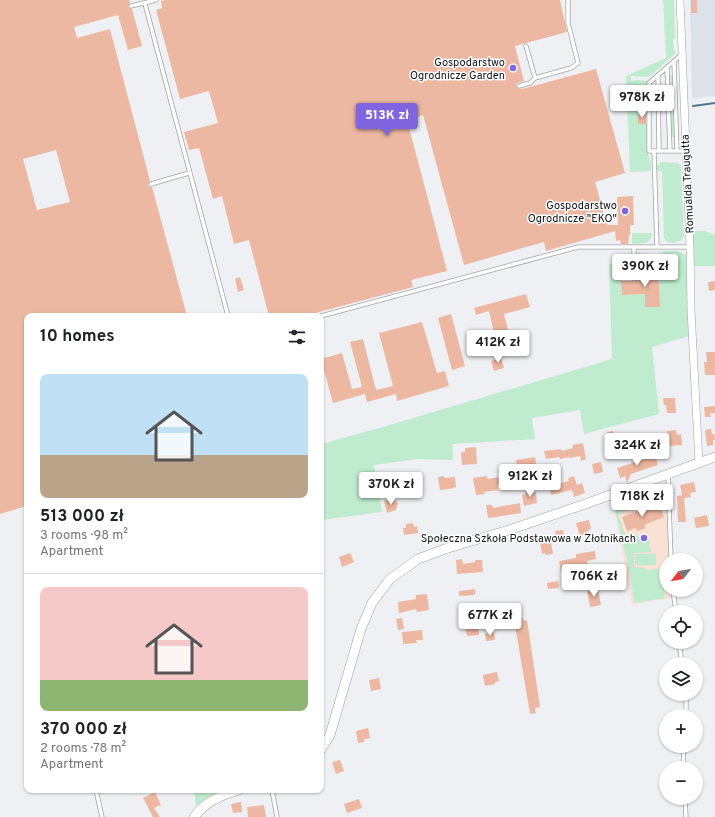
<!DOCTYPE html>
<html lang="en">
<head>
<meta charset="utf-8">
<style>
	:root { --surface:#fff; --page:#f2f2f2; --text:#202124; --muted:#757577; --line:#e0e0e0; --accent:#7f65e0 }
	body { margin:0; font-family:Overpass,sans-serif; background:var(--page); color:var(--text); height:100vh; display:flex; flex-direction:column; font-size:15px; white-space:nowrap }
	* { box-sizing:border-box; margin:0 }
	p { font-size:13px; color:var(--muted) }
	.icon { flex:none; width:22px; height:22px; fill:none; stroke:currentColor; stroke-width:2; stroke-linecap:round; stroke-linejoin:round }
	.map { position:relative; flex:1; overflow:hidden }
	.side { position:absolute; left:24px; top:313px; width:300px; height:480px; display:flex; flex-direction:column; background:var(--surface); border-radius:8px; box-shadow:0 1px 3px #0004 }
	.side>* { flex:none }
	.needle { width:26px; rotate:239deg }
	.controls { position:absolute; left:659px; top:553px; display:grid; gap:8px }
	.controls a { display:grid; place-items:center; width:44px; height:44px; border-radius:50%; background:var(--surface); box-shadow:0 1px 3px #0004; font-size:20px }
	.price { position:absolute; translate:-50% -34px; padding:0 9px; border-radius:4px; background:#fff; color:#222; font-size:13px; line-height:26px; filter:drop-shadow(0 1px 2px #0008) }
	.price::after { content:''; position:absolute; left:50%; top:24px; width:12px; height:9px; margin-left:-6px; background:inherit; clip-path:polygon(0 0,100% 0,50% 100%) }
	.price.active { background:var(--accent); color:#fff }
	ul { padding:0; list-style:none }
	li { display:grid; align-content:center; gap:8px; height:212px; padding:0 16px }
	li+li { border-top:1px solid var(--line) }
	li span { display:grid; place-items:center; height:124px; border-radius:8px; color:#555 }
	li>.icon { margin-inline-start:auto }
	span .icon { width:72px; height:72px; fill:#fffc; stroke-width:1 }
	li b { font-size:17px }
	h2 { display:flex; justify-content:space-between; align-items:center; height:48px; padding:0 16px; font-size:17px }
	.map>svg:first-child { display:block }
</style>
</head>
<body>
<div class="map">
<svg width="715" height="817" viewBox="0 0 715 817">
	<rect width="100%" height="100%" fill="#eff0f3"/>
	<path fill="#dce2ea" d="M690,0H715V96L692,98Z"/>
	<path fill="#f9e1d6" d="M665,483L669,560H666V590H671L672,598L632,604L613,501Z"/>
	<path fill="#bfecce" d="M663,0H674L675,39L673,40L674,50L675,51L676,53L649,77L631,76V81H634V80L648,81V115L638,114V123L647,124L648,154L651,163V171L630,172L626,76L666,58Z
		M671,75L672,77L675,135L673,138L671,135L669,77Z
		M661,162L678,163L681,165V168L684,235L682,240L673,243L667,242L664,238L662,171H657V166Z
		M692,231H705L715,235V266H694Z
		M632,233H652C652,238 650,240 646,243L634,244L632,243Z
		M640,251L641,259H652V270H644V275H639C636,269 633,256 640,251Z
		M664,251H678L686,255L689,336L652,347L659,414L584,434L580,410L532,418L535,439L452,444L453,460L418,459L374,465L382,512L321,520V444L383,427L612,359L609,264H621L622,295L645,294L646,307H659L656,265H662V253Z
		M658,485L660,491L666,489L667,504L650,509L649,507L639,511L633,494Z
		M630,495L634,508L618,514L625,534L629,536L635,534L640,538L648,535L651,552L634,553V567L644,568L648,570L659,569L662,575L665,598L634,603L631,579L613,501Z
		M635,554H656V565H635Z
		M194,790H226L215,794L196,806Z"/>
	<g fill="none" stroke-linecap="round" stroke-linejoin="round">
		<path stroke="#4e7a87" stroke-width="2" d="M693,106L715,103"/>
	</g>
	<path fill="#edb8a1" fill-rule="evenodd" d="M0,0H129L130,3L128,7L132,9L142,46L128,50L118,15L74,27L77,38L110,29L150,181L148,185L149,187H152L187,316H27V506L0,514ZM56,150L70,202L37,210L23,159Z
		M165,0H560L567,32L515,46L524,81L517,83L516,87L519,89L526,88L596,69L625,173L595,182L607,225H618L617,197L633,196L634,225H630V235H629L628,244H621L620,240L616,241L615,231L546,251L544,242L464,265L423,115L407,120L447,271L411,280L413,287L304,316H269L249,240L234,244L222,196L213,199L199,148L189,150L184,132L218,123L209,91L180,99L156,10L162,8L161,1Z
		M691,0H697V13H691Z
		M638,114H646V124H638Z
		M658,269L660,307H645V294L622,295L621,281H631L634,282L637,280H644V270Z
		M240,277L244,290L238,292L235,279Z
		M715,281V290L709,291L708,282Z
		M526,294L530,307L504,314L509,334L495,337L489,311L476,315L474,308Z
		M451,314L465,366L452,370L438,318Z
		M422,322L437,373L445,371L449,386L397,401L396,394L367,402L365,394L333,403L321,359L342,353L352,389L362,387L350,342L363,339L376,390L393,386L379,333Z
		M706,352H715V375H705L704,362H707Z
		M501,358L504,368L494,371L491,361Z
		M663,398H675L676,413H667L666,405H664Z
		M715,406V413H710L711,417H705L704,407Z
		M711,429L712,434H714L715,440H713V445L707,446L705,430Z
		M676,430L677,435L681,434L682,445L669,446L667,431Z
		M613,431L617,449L611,450L607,432Z
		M583,443L586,459L581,461L580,456L570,458L569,457L560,459L559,457L546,459L544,451L561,449L562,451L573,448L572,445Z
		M476,447L477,464L462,465L461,452H465V448Z
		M655,456L658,465L631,474L627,483L625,476L620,478L617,468Z
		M535,457L536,464L517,467L516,460Z
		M601,462L603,472L594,474L592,464Z
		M386,476L388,488L380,489L378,478Z
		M444,476V478L455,477L456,487H454L455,488L440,490L438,477Z
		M487,476V479L505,476L506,484L497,485L498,490L484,492L485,494L476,495L473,478Z
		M574,476L577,485L582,483L585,493L574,497L572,490L551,495L549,486L569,481L568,478Z
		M694,482L696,492L690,493L691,497L684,498L686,522H678L677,496L682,495L680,485Z
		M532,490V493L536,492L537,503L524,506L522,495L526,494L525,491Z
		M393,499L398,503L396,510L387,513L384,501Z
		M520,503L521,513L488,518L486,505H492L493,508Z
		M660,506L664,517L644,525L646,528L637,531L636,528L627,531L622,517L649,507L650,509Z
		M707,515L709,526L696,528L694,518Z
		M589,520L591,529L587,531V533L580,536L576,523Z
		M413,523L414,527L417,526L418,533L404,535L403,528H406V524Z
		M563,530L565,540L557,542L555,531Z
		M551,541L553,554L546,555L545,553L542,554L540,543Z
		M595,551L596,559L587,561L588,565L569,568L570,570L561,572L559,561L576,558V554Z
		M350,553L354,562L342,567L339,557Z
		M462,559L463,564L475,562V560H482L483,572L457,574L456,560Z
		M558,581L559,588L548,589L547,583Z
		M475,589V595L459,596V591Z
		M598,589L601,605L590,607L587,591Z
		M427,594L429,610L417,612L416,609L399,613L398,602L416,599V595Z
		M402,618L404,629L398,630L396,619Z
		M523,618L524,621L527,620L540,707L535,708L536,713L530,714L514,619Z
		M478,625L479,635L467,636L465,626Z
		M422,630L423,640H416L417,643L403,644L402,632Z
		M494,632L495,640L486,641L485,634Z
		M497,672L499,681L495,682V684L485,686L483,675Z
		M379,678L381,689L371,691L369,680Z
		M368,728L370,738L364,739V742L358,743L356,731Z
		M340,760L344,771L336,774L332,762Z
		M155,792L161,805L154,808L160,817H153L143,798Z
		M359,799L362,808L347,813L344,804Z
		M241,802L242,812L233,813L231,804Z
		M264,805L266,817H248L247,807Z"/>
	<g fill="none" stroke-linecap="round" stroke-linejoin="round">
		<defs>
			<path id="lane" d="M145,4L228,316
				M131,6L156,0
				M526,46L535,78L571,68L578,63L568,23V0
				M681,55L649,83V151H685
				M674,62L677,151
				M667,68L670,151
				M658,76L659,151
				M519,86L530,83L535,78
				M654,151L657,247
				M151,184L189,173
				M634,247V279
				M321,316L578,247H690
				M668,475L671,560
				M673,590L676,612
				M679,642L682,664
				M686,694V716
				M683,768L684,746
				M96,790L102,817
				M272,790L277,817
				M685,798L686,817"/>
			<path id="street" d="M680,0L690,247L691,310L699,463"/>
			<path id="secondary" d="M321,750L330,735L361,629L372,603L390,579L418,559L448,548L512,529L591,502L715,457
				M194,817C205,802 221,795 239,790"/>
		</defs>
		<use href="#lane" stroke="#a1a2a4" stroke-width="5"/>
		<use href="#street" stroke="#a1a2a4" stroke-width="8"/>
		<use href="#secondary" stroke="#a1a2a4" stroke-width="10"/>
		<use href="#lane" stroke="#fff" stroke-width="3.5"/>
		<use href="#street" stroke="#fff" stroke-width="7"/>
		<use href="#secondary" stroke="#fff" stroke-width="9"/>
	</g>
	<g fill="#7f65e0" stroke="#fdfeff" stroke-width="1.5">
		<circle cx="513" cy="68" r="4"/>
		<circle cx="625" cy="211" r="4"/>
		<circle cx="644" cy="538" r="4"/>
	</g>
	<g text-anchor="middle" stroke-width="3" stroke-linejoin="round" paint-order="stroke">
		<g font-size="11" fill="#131415" stroke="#fdfeff" text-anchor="end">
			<text x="505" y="66">Gospodarstwo<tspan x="505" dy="13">Ogrodnicze Garden</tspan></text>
			<text x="617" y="209">Gospodarstwo<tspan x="617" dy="13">Ogrodnicze "EKO"</tspan></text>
			<text x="636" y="542">Społeczna Szkoła Podstawowa w Złotnikach</text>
		</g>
		<g font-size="11" fill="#131415" stroke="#fdfeff">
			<text transform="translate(687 184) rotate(-93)" y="4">Romualda Traugutta</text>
		</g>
	</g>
</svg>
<div class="controls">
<a><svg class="needle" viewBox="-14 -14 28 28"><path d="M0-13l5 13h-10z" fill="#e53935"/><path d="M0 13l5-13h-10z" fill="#757577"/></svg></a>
<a><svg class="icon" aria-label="locate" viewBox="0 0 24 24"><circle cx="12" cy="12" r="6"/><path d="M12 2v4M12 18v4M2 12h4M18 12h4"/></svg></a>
<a><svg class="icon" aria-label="layers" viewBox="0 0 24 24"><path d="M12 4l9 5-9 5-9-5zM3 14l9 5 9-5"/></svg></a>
<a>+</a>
<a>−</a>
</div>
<b class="price" style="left:642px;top:119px">978K zł</b>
<b class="price active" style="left:387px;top:137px">513K zł</b>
<b class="price" style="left:645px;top:288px">390K zł</b>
<b class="price" style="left:498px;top:364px">412K zł</b>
<b class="price" style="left:637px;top:467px">324K zł</b>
<b class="price" style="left:530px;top:498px">912K zł</b>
<b class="price" style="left:391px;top:506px">370K zł</b>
<b class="price" style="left:642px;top:518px">718K zł</b>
<b class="price" style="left:594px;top:598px">706K zł</b>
<b class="price" style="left:490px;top:637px">677K zł</b>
<section class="side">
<h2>10 homes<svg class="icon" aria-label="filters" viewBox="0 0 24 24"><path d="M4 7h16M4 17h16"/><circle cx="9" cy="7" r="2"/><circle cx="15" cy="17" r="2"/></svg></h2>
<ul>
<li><span style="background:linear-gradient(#bfe0f5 65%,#b9a48a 0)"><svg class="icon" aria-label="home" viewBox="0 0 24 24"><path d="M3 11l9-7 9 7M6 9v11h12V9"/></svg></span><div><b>513 000 zł</b><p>3 rooms · 98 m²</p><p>Apartment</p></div></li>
<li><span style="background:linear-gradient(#f6c9c9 75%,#8fb573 0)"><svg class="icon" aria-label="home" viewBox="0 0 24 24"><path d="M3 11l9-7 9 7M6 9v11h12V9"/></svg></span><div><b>370 000 zł</b><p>2 rooms · 78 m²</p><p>Apartment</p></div></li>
</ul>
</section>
</div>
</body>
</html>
